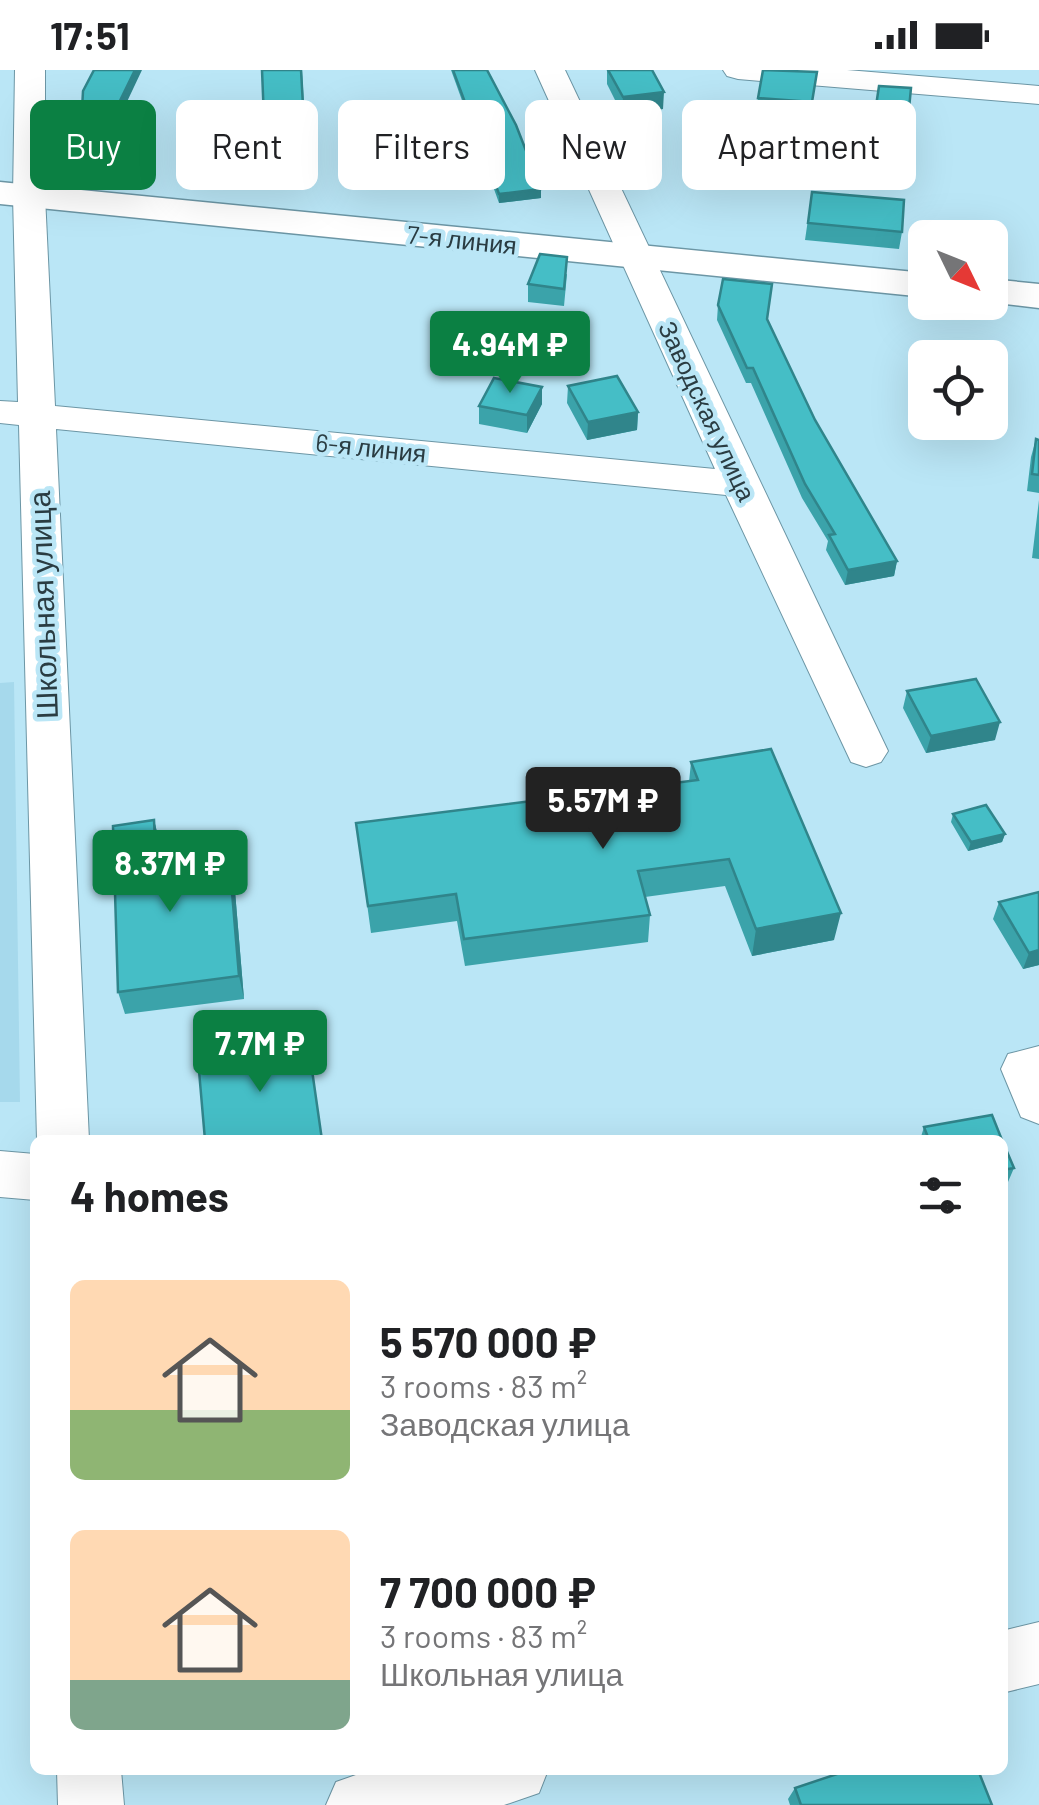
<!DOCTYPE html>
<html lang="en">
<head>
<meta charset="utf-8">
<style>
	:root { --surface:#fff; --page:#f2f2f2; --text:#202124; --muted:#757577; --accent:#0b8043 }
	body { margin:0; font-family:Barlow,sans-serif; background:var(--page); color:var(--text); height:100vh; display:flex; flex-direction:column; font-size:38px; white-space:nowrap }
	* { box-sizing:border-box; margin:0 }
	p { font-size:32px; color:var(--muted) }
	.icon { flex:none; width:55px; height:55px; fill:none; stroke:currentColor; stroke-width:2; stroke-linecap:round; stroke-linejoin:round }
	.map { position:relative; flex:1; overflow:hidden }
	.panel { position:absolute; left:30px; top:1065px; width:978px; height:640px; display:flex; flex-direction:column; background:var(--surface); border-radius:15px; box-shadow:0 10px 40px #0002 }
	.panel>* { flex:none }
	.top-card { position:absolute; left:30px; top:30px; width:980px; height:90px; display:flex; gap:20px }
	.needle { width:65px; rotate:133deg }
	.buttons { position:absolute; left:908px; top:150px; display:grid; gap:20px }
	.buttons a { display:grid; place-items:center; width:100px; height:100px; border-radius:15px; background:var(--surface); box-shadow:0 10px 40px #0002; font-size:50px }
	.price { position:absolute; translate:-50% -85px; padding:0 22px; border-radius:10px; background:var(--accent); color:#fff; font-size:32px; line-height:65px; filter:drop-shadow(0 2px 5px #0008) }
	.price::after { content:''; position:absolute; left:50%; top:60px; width:30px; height:22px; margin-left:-15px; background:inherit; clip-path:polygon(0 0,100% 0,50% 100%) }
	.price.on { background:#222; color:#fff }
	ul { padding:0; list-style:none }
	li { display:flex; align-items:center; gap:30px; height:250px; padding:0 40px }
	li span { display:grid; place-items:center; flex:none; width:280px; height:200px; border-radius:15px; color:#555 }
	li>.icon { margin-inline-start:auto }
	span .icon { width:120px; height:120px; fill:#fffc; stroke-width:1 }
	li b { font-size:42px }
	h2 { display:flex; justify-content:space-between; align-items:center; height:120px; padding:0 40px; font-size:42px }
	.pill { padding:0 35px; border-radius:15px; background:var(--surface); box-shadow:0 10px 40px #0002; font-size:35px; line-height:90px }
	.pill.on { background:var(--accent); color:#fff }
	.status { display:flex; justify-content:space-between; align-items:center; height:70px; padding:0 50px; background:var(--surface); direction:ltr }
	.status svg { height:28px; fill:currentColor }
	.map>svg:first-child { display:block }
</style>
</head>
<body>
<div class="status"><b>17:51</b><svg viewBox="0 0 49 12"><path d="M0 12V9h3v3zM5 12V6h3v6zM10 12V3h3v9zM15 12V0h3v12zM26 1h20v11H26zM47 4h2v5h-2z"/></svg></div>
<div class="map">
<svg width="1039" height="1735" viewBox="0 0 1039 1735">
	<rect width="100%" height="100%" fill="#bae6f6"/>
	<path fill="#a6d9ec" d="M14,612L20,1032H0V613Z"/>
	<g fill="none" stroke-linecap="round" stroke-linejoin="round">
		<defs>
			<path id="minor" d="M15,0H45V126L55,336L715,399L535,0H565L888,681L881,692L866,697L851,692L726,425L56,359L89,1070H37L19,355L0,353V331L18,332L13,126Z
				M723,0H847L1039,16V34L738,9L727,6Z
				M1039,976V1054L1021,1047L1001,999L1008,984Z
				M0,1081L35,1084V1130L0,1127Z
				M1039,1552V1614L1002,1623V1561Z
				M57,1700H121L124,1735H58Z
				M370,1700H548L539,1723L504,1735H326L336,1712Z"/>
			<path id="major" d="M0,112L925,203V227L0,134Z
				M990,209L1039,214V238L988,232Z"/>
		</defs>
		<use href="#minor" stroke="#6c96a5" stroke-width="2"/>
		<use href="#major" stroke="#6c96a5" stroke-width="3"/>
		<use href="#minor" fill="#fff" fill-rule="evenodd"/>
		<use href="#major" fill="#fff" fill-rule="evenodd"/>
	</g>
	<path fill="#3ba3aa" d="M302,0L307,87L266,89L265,74Z
		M451,0H487L541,128L499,133Z
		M607,0H652L663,39L622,44L607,14Z
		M817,2L810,49L756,45L758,28Z
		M879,16L911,18L907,48L875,45Z
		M116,55L115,88L82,91L80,78Z
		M812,122L902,162L899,179L805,170Z
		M567,204L564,236L528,232V214Z
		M718,235L815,350L897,491L894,506L845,515L826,480L828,471L802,428L751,313H746L717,250Z
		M568,316L638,342L637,360L587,370L567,333Z
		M542,334L527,363L479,354V336Z
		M1036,369L1039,370V423L1027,421L1031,387Z
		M1039,430V489L1032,488Z
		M907,621L995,670L926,683L903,638Z
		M691,692L834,870L752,886L725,816L645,827L650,845L648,872L465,896L457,851L371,863L356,753L689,712Z
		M953,744L1005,764L1002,772L968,781L951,752Z
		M154,750L160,774L161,794L234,809L244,929L125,944L118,922Z
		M1039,822V895L1023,899L993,849L999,832Z
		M924,1057L1002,1070H920Z
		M1002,1070L1014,1098L1008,1112L1002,1113Z
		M795,1718L992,1735H790L788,1729Z"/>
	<path fill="#30858b" d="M135,0H142L116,55L115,88L113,76L114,43Z
		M664,22L663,39L622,44L623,27Z
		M541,119V128L499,133V124Z
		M542,317V334L527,363V345Z
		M638,342L637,360L587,370L588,352Z
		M897,491L894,506L845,515L848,500Z
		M1000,652L995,670L926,683L931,666Z
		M154,750L160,774L162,818L156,794Z
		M1005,764L1002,772L968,781L971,772Z
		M229,786L234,809L244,929L239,906Z
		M841,843L834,870L752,886L756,859Z
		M1039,880V895L1023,899L1029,883Z"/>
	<path fill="#45bec6" stroke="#30858b" stroke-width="2.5" d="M94,0H135L114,43L113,76L80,78L83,21Z
		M262,0H301L305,72L265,74Z
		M453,0H487L516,55L541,119L499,124Z
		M608,0H652L664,22L623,27Z
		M763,0L817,2L812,32L758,28Z
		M879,16L911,18L909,39L876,36Z
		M812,122L904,130L902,162L808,153Z
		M540,184L567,187L564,219L528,214Z
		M723,209L772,214L767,249L815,350L897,491L848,500L829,465L835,464L805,414L753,298H747L718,235Z
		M617,306L638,342L588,352L568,316Z
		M494,308L542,317L527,345L479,336Z
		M1036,369L1039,370V405L1032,404Z
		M976,609L1000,652L931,666L907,621Z
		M771,679L841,843L756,859L729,789L638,801L650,845L464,869L456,824L368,836L356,753L698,710L691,692Z
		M986,735L1005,764L971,772L953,744Z
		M154,750L156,794L229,786L239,906L118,922L113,756Z
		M1039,822V880L1029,883L999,832Z
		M308,972L322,1070H205L198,989Z
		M992,1045L1002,1070H929L924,1057Z
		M1002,1070L1014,1098L1002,1100Z
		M849,1700H978L992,1735H801L795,1718Z"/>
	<g text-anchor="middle" stroke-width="9" stroke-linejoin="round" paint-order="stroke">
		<g font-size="25" fill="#2a3c42" stroke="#bae6f6">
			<text transform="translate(462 170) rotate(6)" y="9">7-я линия</text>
			<text transform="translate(707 341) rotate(65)" y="9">Заводская улица</text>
			<text transform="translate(371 378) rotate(6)" y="9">6-я линия</text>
		</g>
		<g font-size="30" fill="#2a3c42" stroke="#bae6f6">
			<text transform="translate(44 535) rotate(-92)" y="10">Школьная улица</text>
		</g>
	</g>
</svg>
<div class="buttons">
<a><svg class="needle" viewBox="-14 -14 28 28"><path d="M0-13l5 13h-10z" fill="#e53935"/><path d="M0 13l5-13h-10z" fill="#757577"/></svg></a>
<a><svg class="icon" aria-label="locate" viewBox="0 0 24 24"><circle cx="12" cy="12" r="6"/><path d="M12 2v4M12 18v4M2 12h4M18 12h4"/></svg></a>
</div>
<b class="price" style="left:510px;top:326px">4.94M ₽</b>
<b class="price on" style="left:603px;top:782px">5.57M ₽</b>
<b class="price" style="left:170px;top:845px">8.37M ₽</b>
<b class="price" style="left:260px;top:1025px">7.7M ₽</b>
<div class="top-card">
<a class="pill on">Buy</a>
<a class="pill">Rent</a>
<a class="pill">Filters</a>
<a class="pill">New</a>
<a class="pill">Apartment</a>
</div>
<section class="panel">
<h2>4 homes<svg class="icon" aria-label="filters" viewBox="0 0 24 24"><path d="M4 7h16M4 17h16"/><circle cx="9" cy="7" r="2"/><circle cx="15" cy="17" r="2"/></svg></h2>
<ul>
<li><span style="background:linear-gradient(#ffd9b3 65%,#8fb573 0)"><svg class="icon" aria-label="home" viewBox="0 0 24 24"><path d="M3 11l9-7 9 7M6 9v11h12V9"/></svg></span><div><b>5 570 000 ₽</b><p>3 rooms · 83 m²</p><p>Заводская улица</p></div></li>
<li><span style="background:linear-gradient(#ffd9b3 75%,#7fa58c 0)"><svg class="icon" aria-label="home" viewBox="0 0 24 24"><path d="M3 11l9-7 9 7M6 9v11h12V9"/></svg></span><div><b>7 700 000 ₽</b><p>3 rooms · 83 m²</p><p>Школьная улица</p></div></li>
</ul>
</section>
</div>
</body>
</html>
